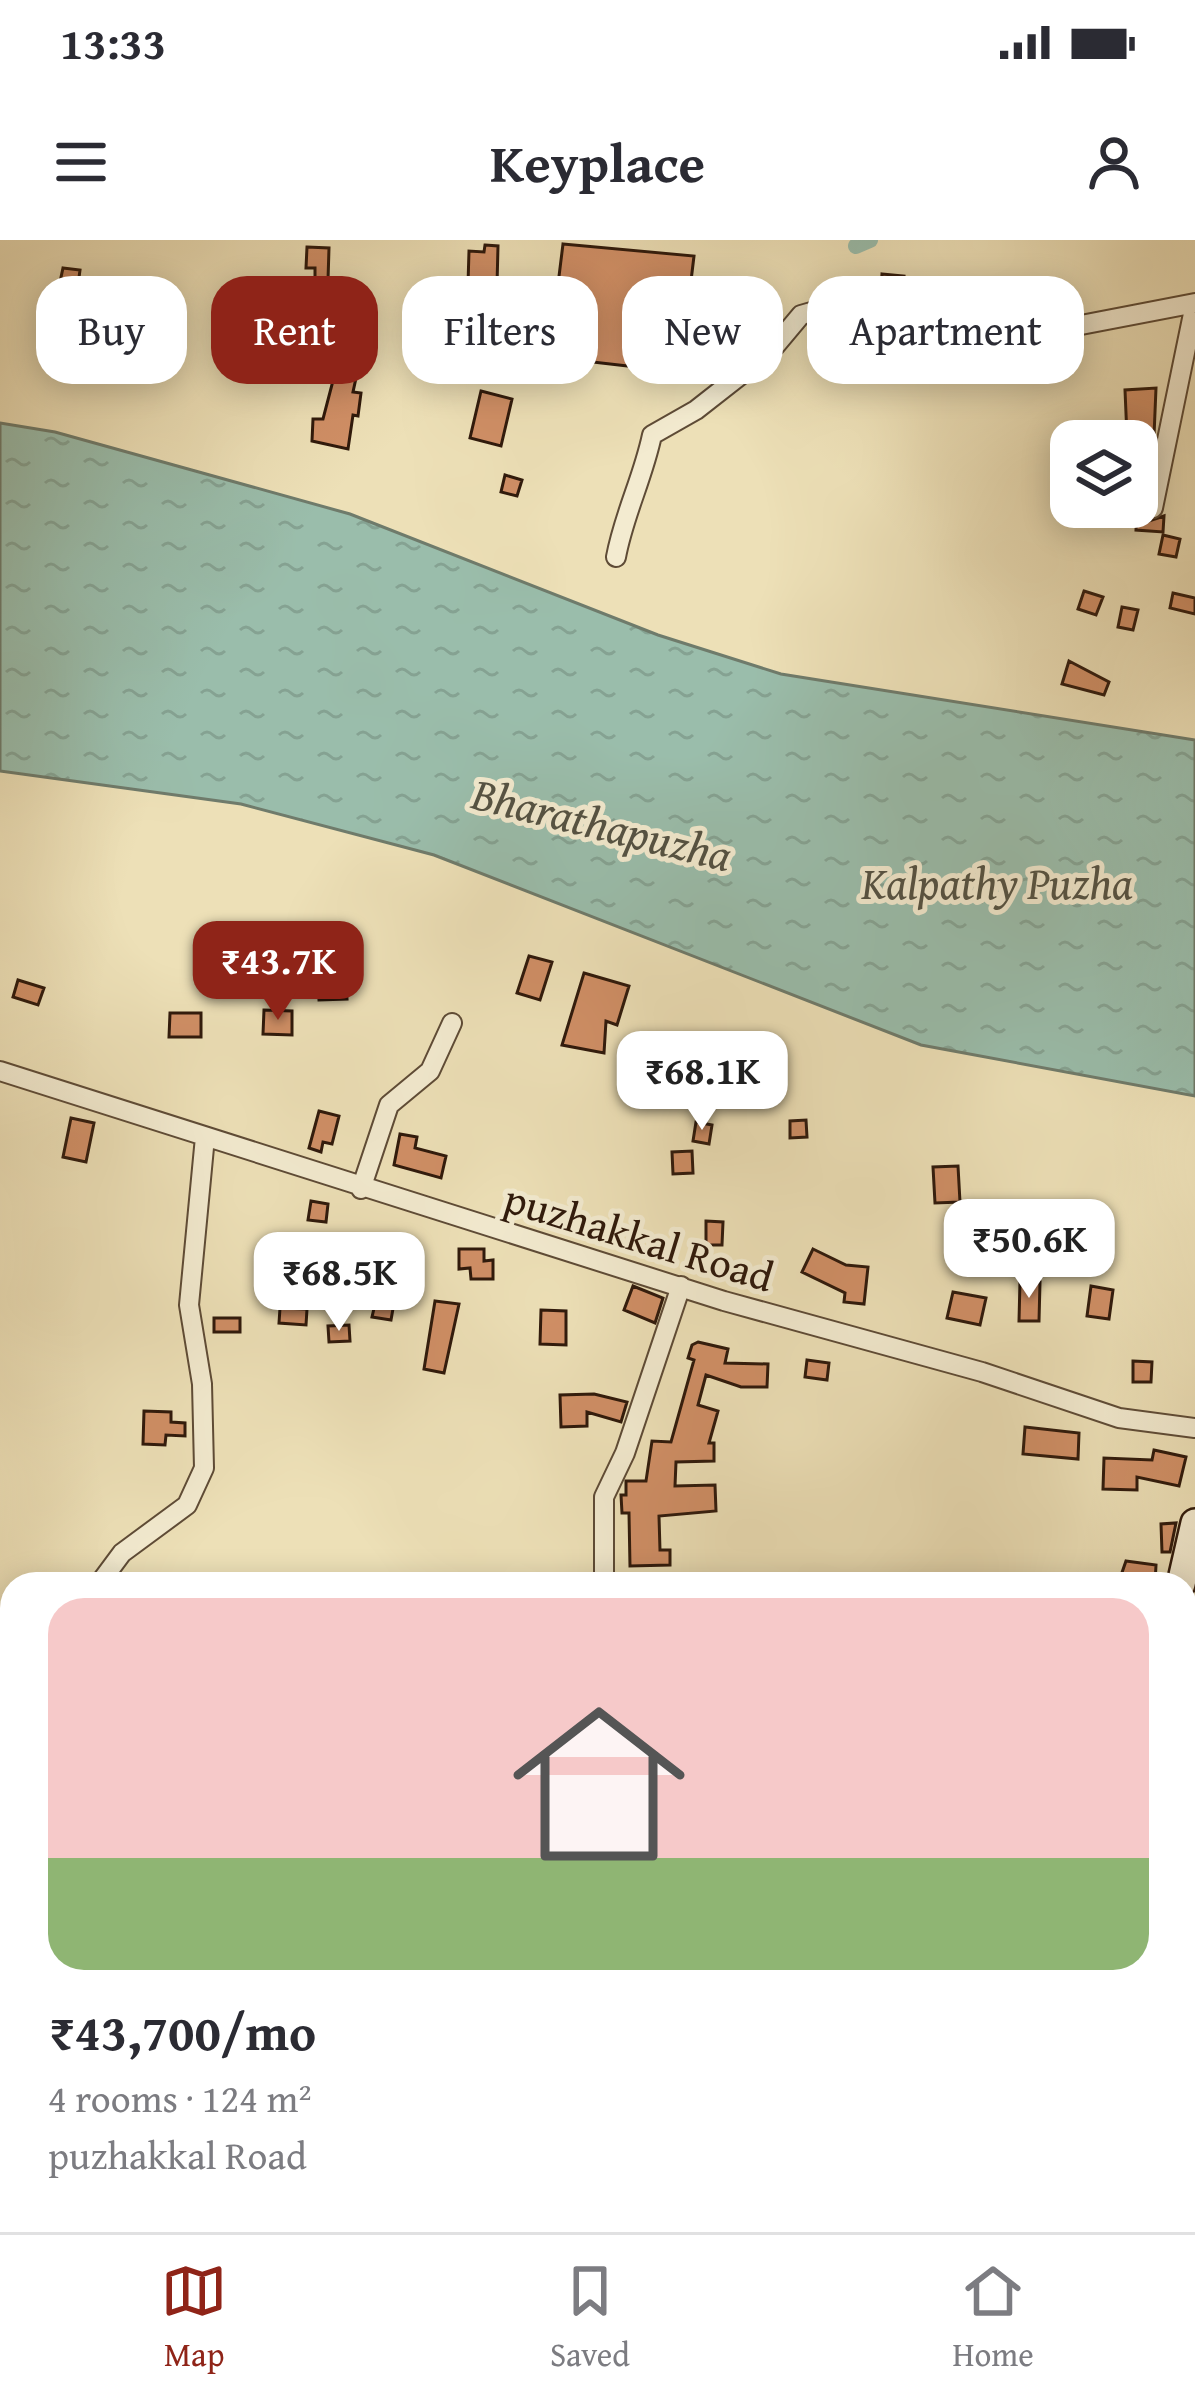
<!DOCTYPE html>
<html lang="en">
<head>
<meta charset="utf-8">
<style>
	:root { --surface:#fff; --page:#f2f2f3; --text:#2b2b33; --muted:#7c7c81; --line:#e1e1e2; --accent:#8f2418 }
	body { margin:0; font-family:"Gentium Book Plus",serif; background:var(--page); color:var(--text); height:100vh; display:flex; flex-direction:column; font-size:45px; white-space:nowrap }
	* { box-sizing:border-box; margin:0 }
	p { font-size:39px; color:var(--muted) }
	.icon { flex:none; width:66px; height:66px; fill:none; stroke:currentColor; stroke-width:2; stroke-linecap:round; stroke-linejoin:round }
	.map { position:relative; flex:1; overflow:hidden }
	.sheet { position:absolute; left:0px; top:1332px; width:1197px; height:660px; display:flex; flex-direction:column; background:var(--surface); border-radius:36px 36px 0 0; box-shadow:0 6px 30px #0003 }
	.sheet>* { flex:none }
	.top-card { position:absolute; left:36px; top:36px; width:1125px; height:108px; display:flex; gap:24px }
	.tools { position:absolute; left:1050px; top:180px; display:grid; gap:24px }
	.tools a { display:grid; place-items:center; width:108px; height:108px; border-radius:24px; background:var(--surface); box-shadow:0 6px 30px #0003; font-size:60px }
	.price { position:absolute; translate:-50% -102px; padding:0 27px; border-radius:24px; background:#fff; color:#222; font-size:39px; line-height:78px; filter:drop-shadow(0 3px 6px #0008) }
	.price::after { content:''; position:absolute; left:50%; top:72px; width:36px; height:27px; margin-left:-18px; background:inherit; clip-path:polygon(0 0,100% 0,50% 100%) }
	.price.active { background:var(--accent); color:#fff }
	ul { padding:0; list-style:none }
	li { display:grid; align-content:center; gap:24px; height:636px; padding:0 48px }
	li span { display:grid; place-items:center; height:372px; border-radius:36px; color:#555 }
	li>.icon { margin-inline-start:auto }
	span .icon { width:216px; height:216px; fill:#fffc; stroke-width:1 }
	li b { font-size:51px }
	.chip { padding:0 42px; border-radius:36px; background:var(--surface); box-shadow:0 6px 30px #0003; font-size:42px; line-height:108px }
	.chip.active { background:var(--accent); color:#fff }
	.status { display:flex; justify-content:space-between; align-items:center; height:84px; padding:0 60px; background:var(--surface); direction:ltr }
	.status svg { height:33px; fill:currentColor }
	header { display:flex; justify-content:space-between; align-items:center; height:156px; padding:0 48px; background:var(--surface); font-size:54px; font-weight:600 }
	.menu { display:flex; justify-content:space-around; align-items:center; height:168px; border-top:3px solid var(--line); background:var(--surface); font-size:33px; color:var(--muted) }
	.menu a { display:grid; justify-items:center; gap:6px }
	.menu .active { color:var(--accent) }
	.map>svg:first-child { display:block }
</style>
</head>
<body>
<div class="status"><b>13:33</b><svg viewBox="0 0 49 12"><path d="M0 12V9h3v3zM5 12V6h3v6zM10 12V3h3v9zM15 12V0h3v12zM26 1h20v11H26zM47 4h2v5h-2z"/></svg></div>
<header><svg class="icon" aria-label="menu" viewBox="0 0 24 24"><path d="M4 6h16M4 12h16M4 18h16"/></svg>Keyplace<svg class="icon" aria-label="person" viewBox="0 0 24 24"><circle cx="12" cy="8" r="4"/><path d="M4 21q1-7 8-7t8 7"/></svg></header>
<div class="map">
<svg width="1195" height="1992" viewBox="0 0 1195 1992">
	<defs>
		<pattern id="water-ripples" width="26" height="14" patternUnits="userSpaceOnUse" patternTransform="scale(3)"><rect width="26" height="14" fill="#9abdab"/><path d="M2 4q2-2 4 0t4 0M15 11q2-2 4 0t4 0" fill="none" stroke="#85a292"/></pattern>
	</defs>
	<rect width="100%" height="100%" fill="#ede0b7"/>
	<filter id="stains"><feTurbulence type="fractalNoise" baseFrequency=".00167" numOctaves="4"/><feColorMatrix values="0 0 0 0 .2 0 0 0 0 .09 0 0 0 0 .02 0 0 0 .5 -.17"/></filter>
	<radialGradient id="worn" r=".72"><stop offset=".6" stop-color="#630" stop-opacity="0"/><stop offset="1" stop-color="#630" stop-opacity=".3"/></radialGradient>
	<path fill="url(#water-ripples)" stroke="#6f7b6b" stroke-width="3" d="M0,183L55,192L350,274L658,395L781,434L1195,500V856L921,805L434,615L241,564L0,531Z"/>
	<g fill="none" stroke-linecap="round" stroke-linejoin="round">
		<path stroke="#6f7b6b" stroke-width="4.5" d="M532,1980V1992"/>
		<path stroke="#9abdab" stroke-width="16" d="M856,6L870,0"/>
	</g>
	<path fill="#d08f66" stroke="#2f190b" stroke-width="3" d="M563,4L694,16L680,132L549,117Z
		M485,5L498,6L497,45L468,44L469,11L484,12Z
		M307,7L329,8L328,40H315V28H306Z
		M63,28L80,30L78,45L60,42Z
		M882,34L904,36L901,64L880,61Z
		M299,74L320,75V93H299Z
		M341,110L361,115L353,152L361,153L358,176L353,175L348,209L312,201L313,179H323Z
		M1156,148L1154,196L1127,197L1125,150Z
		M481,151L512,159L501,206L470,198Z
		M505,235L522,240L517,256L501,252Z
		M1137,264L1149,281L1164,276L1163,292L1136,290Z
		M1163,295L1180,299L1176,317L1159,314Z
		M1084,351L1103,357L1096,375L1078,369Z
		M1173,353L1195,358V374L1170,368Z
		M1122,367L1138,370L1133,390L1118,387Z
		M1069,421L1109,442L1104,455L1062,444Z
		M529,716L552,722L540,760L517,753Z
		M584,733L629,746L617,785L606,781L604,813L562,805Z
		M18,740L44,748L38,765L13,757Z
		M346,744L347,759L319,760L318,745Z
		M264,770L292,771V795L263,794Z
		M170,773H201V797H169Z
		M319,871L339,876L332,904L323,902L321,912L309,908Z
		M71,878L94,883L86,922L63,917Z
		M806,880L807,897L790,898V881Z
		M696,882L712,885L709,904L693,901Z
		M400,894L417,897L415,908L446,916L441,938L394,925Z
		M692,911L693,933L673,934L672,912Z
		M958,926L960,962L935,963L933,927Z
		M311,961L328,964L326,982L308,980Z
		M706,981L723,982L722,1005H706Z
		M459,1009H484V1021L493,1020V1039H471L470,1028L459,1029Z
		M813,1009L846,1025L868,1027L864,1064L844,1062L845,1053L802,1032Z
		M1020,1041L1040,1042L1039,1081H1019Z
		M633,1046L663,1058L655,1083L624,1070Z
		M1091,1046L1113,1050L1109,1079L1087,1076Z
		M953,1052L986,1058L980,1085L947,1078Z
		M376,1060L394,1063L391,1080L372,1077Z
		M435,1061L459,1064L444,1133L424,1129Z
		M280,1068L307,1069L306,1085L279,1083Z
		M541,1070L566,1071V1105L540,1104Z
		M214,1078H240V1092H214Z
		M349,1085L350,1101L329,1102L328,1086Z
		M698,1102L728,1109L725,1123L768,1124L767,1147H741L706,1135L698,1165L718,1171L709,1203H714V1221L676,1222L675,1246L715,1245L716,1271L659,1276L660,1310H670V1325L630,1326L629,1273H622L621,1255H626V1241H646L652,1201L671,1202L694,1120L688,1118L692,1105Z
		M807,1120L829,1123L827,1140L805,1137Z
		M1133,1121L1152,1122L1151,1142H1133Z
		M594,1154L627,1162L621,1182L587,1172V1186L561,1187L560,1155Z
		M144,1171L171,1172V1182L185,1183V1196L166,1195L165,1205L143,1204Z
		M1025,1187L1079,1193L1078,1219L1023,1214Z
		M1154,1210L1186,1217L1179,1246L1137,1237V1250L1103,1249L1104,1218L1152,1220Z
		M1176,1283L1170,1312H1162L1161,1284Z
		M1126,1321L1156,1325L1155,1344H1118Z"/>
	<g fill="none" stroke-linecap="round" stroke-linejoin="round">
		<defs>
			<path id="street" d="M1153,268L1195,64
				M616,317C624,274 643,238 652,195L696,170L770,112L801,75L839,64L886,77L1081,85L1195,63
				M0,831L724,1061L982,1132L1119,1178L1195,1188
				M361,949L389,865L430,831L452,783
				M99,1344L122,1313L187,1265L204,1228L202,1144L189,1065L205,897
				M604,1344V1257L625,1213L681,1046
				M0,1687L12,1663"/>
			<path id="secondary" d="M1181,1344L1195,1283
				M1180,1980L1181,1992"/>
		</defs>
		<use href="#street" stroke="#5e4b36" stroke-width="22"/>
		<use href="#secondary" stroke="#2f190b" stroke-width="32"/>
		<use href="#street" stroke="#f3ebd0" stroke-width="18"/>
		<use href="#secondary" stroke="#f3ebd0" stroke-width="27"/>
	</g>
	<g text-anchor="middle" stroke-width="10" stroke-linejoin="round" paint-order="stroke">
		<g font-size="42" fill="#2f190b" stroke="#f3ebd0">
			<text transform="translate(639 997) rotate(17)" y="15">puzhakkal Road</text>
		</g>
		<g font-size="45" font-style="italic" fill="#545243" stroke="#f3ebd0">
			<text transform="translate(602 584) rotate(14)" y="16">Bharathapuzha</text>
			<text x="997" y="659">Kalpathy Puzha</text>
		</g>
	</g>
	<rect width="100%" height="100%" filter="url(#stains)"/>
	<rect width="100%" height="100%" fill="url(#worn)"/>
</svg>
<div class="tools">
<a><svg class="icon" aria-label="layers" viewBox="0 0 24 24"><path d="M12 4l9 5-9 5-9-5zM3 14l9 5 9-5"/></svg></a>
</div>
<b class="price active" style="left:278px;top:783px">₹43.7K</b>
<b class="price" style="left:702px;top:893px">₹68.1K</b>
<b class="price" style="left:1029px;top:1061px">₹50.6K</b>
<b class="price" style="left:339px;top:1094px">₹68.5K</b>
<div class="top-card">
<a class="chip">Buy</a>
<a class="chip active">Rent</a>
<a class="chip">Filters</a>
<a class="chip">New</a>
<a class="chip">Apartment</a>
</div>
<section class="sheet">
<ul>
<li><span style="background:linear-gradient(#f6c9c9 70%,#8fb573 0)"><svg class="icon" aria-label="home" viewBox="0 0 24 24"><path d="M3 11l9-7 9 7M6 9v11h12V9"/></svg></span><div><b>₹43,700/mo</b><p>4 rooms · 124 m²</p><p>puzhakkal Road</p></div></li>
</ul>
</section>
</div>
<nav class="menu">
<a class="active"><svg class="icon" aria-label="map" viewBox="0 0 24 24"><path d="M3 6l6-2 6 2 6-2v14l-6 2-6-2-6 2zM9 4v14M15 6v14"/></svg>Map</a>
<a><svg class="icon" aria-label="saved" viewBox="0 0 24 24"><path d="M7 4h10v16l-5-4-5 4z"/></svg>Saved</a>
<a><svg class="icon" aria-label="home" viewBox="0 0 24 24"><path d="M3 11l9-7 9 7M6 9v11h12V9"/></svg>Home</a>
</nav>
</body>
</html>
